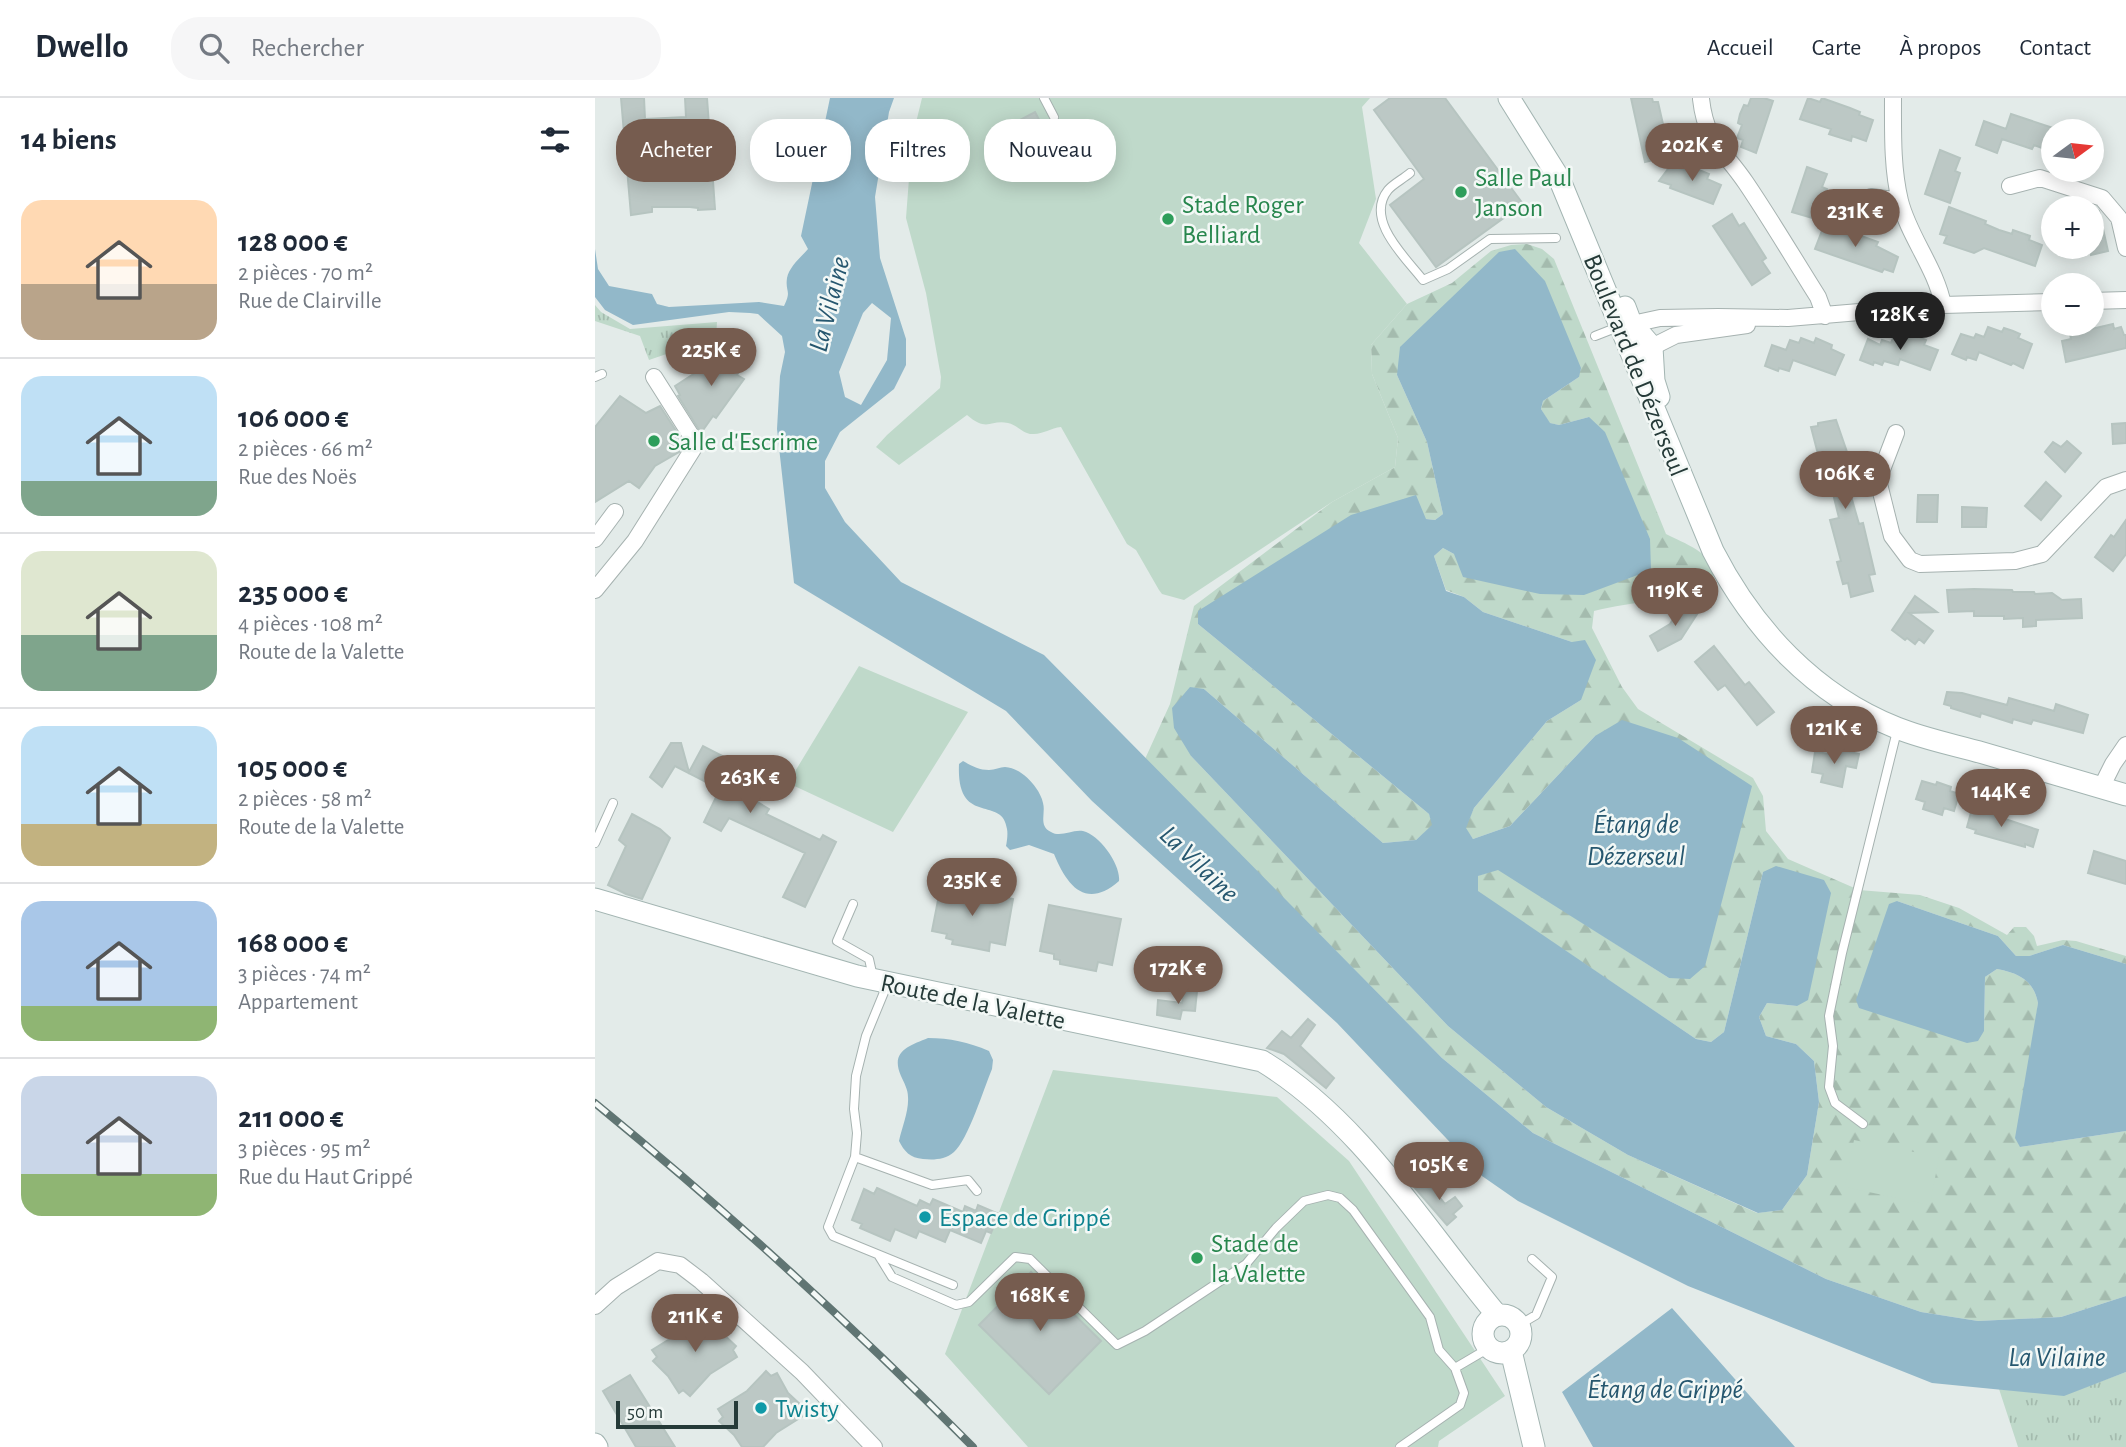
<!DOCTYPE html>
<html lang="fr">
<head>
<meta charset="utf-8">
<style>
	:root { --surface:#fff; --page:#f6f6f7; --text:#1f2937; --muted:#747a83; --line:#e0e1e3; --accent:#765c4f }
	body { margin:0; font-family:"Alegreya Sans",sans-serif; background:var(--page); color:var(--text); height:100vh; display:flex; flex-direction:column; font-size:26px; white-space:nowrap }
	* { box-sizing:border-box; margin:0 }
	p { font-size:23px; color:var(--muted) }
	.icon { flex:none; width:38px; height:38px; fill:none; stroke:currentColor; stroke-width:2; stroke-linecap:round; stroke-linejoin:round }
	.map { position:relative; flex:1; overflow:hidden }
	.sheet { display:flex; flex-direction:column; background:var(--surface); width:595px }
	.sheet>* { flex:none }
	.top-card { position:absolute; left:21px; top:21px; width:665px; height:63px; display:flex; gap:14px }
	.needle { width:46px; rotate:75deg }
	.controls { position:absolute; left:1446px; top:21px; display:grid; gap:14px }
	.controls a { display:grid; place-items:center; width:63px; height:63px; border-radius:50%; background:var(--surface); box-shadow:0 4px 18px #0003; font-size:35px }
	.scale { position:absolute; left:21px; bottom:18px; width:122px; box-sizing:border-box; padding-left:7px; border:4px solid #253a38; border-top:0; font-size:19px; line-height:24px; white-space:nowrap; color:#253a38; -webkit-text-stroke:5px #f3f8f6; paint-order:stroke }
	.price { position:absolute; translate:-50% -60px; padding:0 16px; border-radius:24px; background:var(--accent); color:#fff; font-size:23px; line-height:46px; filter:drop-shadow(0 2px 4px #0008) }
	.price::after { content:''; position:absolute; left:50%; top:42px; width:21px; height:16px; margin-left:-10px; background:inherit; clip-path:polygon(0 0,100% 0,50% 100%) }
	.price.active { background:#222; color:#fff }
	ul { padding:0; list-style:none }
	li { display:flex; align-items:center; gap:21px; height:175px; padding:0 21px }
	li+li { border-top:2px solid var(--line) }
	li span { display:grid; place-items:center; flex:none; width:196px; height:140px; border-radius:21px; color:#555 }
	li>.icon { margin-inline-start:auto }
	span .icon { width:84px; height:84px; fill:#fffc; stroke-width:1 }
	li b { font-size:30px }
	h2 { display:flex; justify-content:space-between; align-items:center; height:84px; padding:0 21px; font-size:30px }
	.tag { padding:0 24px; border-radius:28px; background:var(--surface); box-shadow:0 4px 18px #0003; font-size:24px; line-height:63px }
	.tag.active { background:var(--accent); color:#fff }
	header { display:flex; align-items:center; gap:42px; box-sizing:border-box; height:98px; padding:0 35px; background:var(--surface); border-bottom:2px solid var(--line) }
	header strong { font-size:33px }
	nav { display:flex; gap:38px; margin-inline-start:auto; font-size:24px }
	.search { width:490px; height:63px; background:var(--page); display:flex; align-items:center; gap:18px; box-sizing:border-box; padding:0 24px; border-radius:28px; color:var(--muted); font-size:26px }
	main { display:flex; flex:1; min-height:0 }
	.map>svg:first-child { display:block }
</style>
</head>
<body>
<header>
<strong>Dwello</strong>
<div class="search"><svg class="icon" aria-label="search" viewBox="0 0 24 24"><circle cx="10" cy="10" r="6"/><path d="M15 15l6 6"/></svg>Rechercher</div>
<nav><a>Accueil</a><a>Carte</a><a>À propos</a><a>Contact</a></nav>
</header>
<main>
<section class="sheet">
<h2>14 biens<svg class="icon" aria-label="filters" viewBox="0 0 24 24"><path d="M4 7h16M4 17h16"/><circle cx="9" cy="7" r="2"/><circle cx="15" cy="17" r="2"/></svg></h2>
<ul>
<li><span style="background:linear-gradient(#ffd9b3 60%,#b9a48a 0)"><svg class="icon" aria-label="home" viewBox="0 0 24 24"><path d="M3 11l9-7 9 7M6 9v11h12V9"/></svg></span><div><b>128 000 €</b><p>2 pièces · 70 m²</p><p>Rue de Clairville</p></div></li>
<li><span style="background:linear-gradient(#bfe0f5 75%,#7fa58c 0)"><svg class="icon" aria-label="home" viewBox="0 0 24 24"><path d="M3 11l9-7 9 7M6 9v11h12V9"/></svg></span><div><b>106 000 €</b><p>2 pièces · 66 m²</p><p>Rue des Noës</p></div></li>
<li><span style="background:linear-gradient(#dfe7d0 60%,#7fa58c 0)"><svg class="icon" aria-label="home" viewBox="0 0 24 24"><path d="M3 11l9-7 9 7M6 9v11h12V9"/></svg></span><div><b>235 000 €</b><p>4 pièces · 108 m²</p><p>Route de la Valette</p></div></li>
<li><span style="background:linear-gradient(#bfe0f5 70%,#c2b280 0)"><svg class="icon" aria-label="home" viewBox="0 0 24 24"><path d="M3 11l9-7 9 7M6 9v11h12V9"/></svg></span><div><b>105 000 €</b><p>2 pièces · 58 m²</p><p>Route de la Valette</p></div></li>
<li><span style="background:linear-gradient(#a9c7e8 75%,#8fb573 0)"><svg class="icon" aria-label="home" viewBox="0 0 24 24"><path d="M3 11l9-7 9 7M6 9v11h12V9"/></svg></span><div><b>168 000 €</b><p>3 pièces · 74 m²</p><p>Appartement</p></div></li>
<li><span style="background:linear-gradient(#c9d6e8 70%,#8fb573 0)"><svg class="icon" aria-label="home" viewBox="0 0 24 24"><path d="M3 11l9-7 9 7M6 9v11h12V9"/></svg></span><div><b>211 000 €</b><p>3 pièces · 95 m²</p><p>Rue du Haut Grippé</p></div></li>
</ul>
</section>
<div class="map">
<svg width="1531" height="1349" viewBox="0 0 1531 1349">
	<defs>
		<pattern id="grass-tufts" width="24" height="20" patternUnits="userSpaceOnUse" patternTransform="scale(1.75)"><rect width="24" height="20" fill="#bfd9ca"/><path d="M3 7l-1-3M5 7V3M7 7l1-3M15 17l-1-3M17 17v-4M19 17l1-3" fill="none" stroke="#a4bbae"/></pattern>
		<pattern id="forest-firs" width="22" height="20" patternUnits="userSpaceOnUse" patternTransform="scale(1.75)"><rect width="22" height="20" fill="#bfd9ca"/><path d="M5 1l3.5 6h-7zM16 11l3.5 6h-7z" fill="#a4bbae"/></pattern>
	</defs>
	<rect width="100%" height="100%" fill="#e3ebe9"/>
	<path fill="url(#grass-tufts)" d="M0,207L6,214L35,231L122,224L121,239L54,262L45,238L0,223Z
		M1531,1274V1349H1423L1404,1291L1469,1297Z"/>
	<path fill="url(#forest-firs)" fill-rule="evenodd" d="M932,146L947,151L959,161L1071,436C1090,446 1123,456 1118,482C1084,504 1037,503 999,513L997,530L1027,589L1043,611L1158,680L1168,698L1171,733L1193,761L1264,792L1325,797L1364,810L1412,837L1419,829H1431L1439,838L1442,848L1468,842L1481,843L1531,858V866L1468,847L1434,858H1421L1403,838L1302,803L1389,933L1390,879L1402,871C1424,875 1439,883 1443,905L1425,1049L1531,1033V1198L1466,1219L1383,1223L1326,1214L1231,1181L938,1035L847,960L550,661L575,606L599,508L737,404L800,369L803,340L777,276L776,247L812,206L857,185L896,153L916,147ZM802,277L984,279L948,303L946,311L954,325L964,327L994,319L859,456L848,450L839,458L851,492L869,499L888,514L977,544L986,602L952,623L879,710L870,730L878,741L915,728L1000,638L1074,880L903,771L882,778L883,794L1101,941L1116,944L1129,934L1168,774L1202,908L1172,905L1164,919L1171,938L1201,946L1219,963L1224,1004L1212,1077L1187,1112L1162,1115L1033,1057L951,1009L853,928L596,658L609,591L788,745L821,742L838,727L834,716L603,526V514L831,421L840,422L848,416L832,344Z"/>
	<path fill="#bfd9ca" d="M327,0H775L767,9L781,101L764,145L812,206L776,247L777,276L803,340L800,369L737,404L589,502L567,496L564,492L541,452L532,446L466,329C456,330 448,336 439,336C428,337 423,327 413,325C395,321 393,335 372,317L304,367L281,349L292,337L345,290L346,279L331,195L311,120L317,41Z
		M264,568L373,614L298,734L193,685Z
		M458,972L682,999L754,1063L910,1298L844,1343L843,1349H433L350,1256Z
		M1259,1042L1344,1059L1335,1107L1250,1089Z"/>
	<path fill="#92b8c9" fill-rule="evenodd" d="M235,0H299L294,14L280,99L285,160L311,241V267L299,291L245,334L230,363V390L250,424L306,484L449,557L847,960L938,1035L1231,1181L1326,1214L1383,1223L1466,1219L1531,1198V1274L1469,1298L1337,1285L1093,1188L923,1103L887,1078L742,925L497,703L411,613L199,485L182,331L185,278L190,254L187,238L163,216L155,215L134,214L38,227L10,212L0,199V151L3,171L14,188L57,196L62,206L74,209L164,204L189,208C197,192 190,194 192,180C194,169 206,159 213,151L206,138ZM277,205L296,220L292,262L266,307L250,299L244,274L268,215Z
		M920,151L950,183L986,270L984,279L948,303L946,311L955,325L964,327L994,319L1010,334L1055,441L1056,472L989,497L945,496L868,479L859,456L848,450L839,458L851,493L869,499L888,514L977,544L990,542L1001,562L986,602L952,623L879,710L871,730L878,741L915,728L1000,638L1027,622L1083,640L1157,688L1110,868L1095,881L1074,880L903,772L883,778V793L1101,941L1116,944L1129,934L1168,774L1181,768L1229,782L1236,795L1213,902L1202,908L1172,905L1164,919L1171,938L1201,946L1219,963L1224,1004L1212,1077L1187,1112L1163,1115L1033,1057L951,1009L853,928L596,658L579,630L577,610L595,589L609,591L788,745L821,742L837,727L834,716L603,526V513L756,417L821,397L831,421L840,422L848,416L832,344L802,277L805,249L904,154Z
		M368,663C377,668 384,672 394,672C400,672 405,669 410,669C423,670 434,680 441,690C444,694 447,700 448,705C451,715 443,728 456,734C466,740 477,731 488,733C505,737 526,767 524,783C491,812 472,788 459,756L434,747L415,752L411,748C412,743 413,736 412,731C408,696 361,730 364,666Z
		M1302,803L1403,838L1421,858H1434L1468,847L1531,866V1033L1425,1049L1420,1040L1443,905C1439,883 1424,875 1402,871L1390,879L1389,933L1383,943L1372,945L1264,910L1261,902L1294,806Z
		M333,940C355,940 373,944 394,953L398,962L397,971C389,990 373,1042 359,1054C350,1062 338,1062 328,1061C315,1060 309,1053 304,1043C307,1029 314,1013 313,999C313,991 309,985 306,978C295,953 314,948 333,940Z
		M1077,1210L1200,1349H998L967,1294Z"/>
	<path fill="#bcc8c5" stroke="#b6c4c0" stroke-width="2" fill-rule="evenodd" d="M26,0H49L50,21L91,19L90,0H112L120,111L103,112V110L95,109H57V114L36,117ZM93,41L95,70L55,74L53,44Z
		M795,0H850L928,106L841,169L795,107L829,81L779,12Z
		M1036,0H1057L1058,4H1063L1072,44L1068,45L1071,59L1050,64Z
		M1156,0H1169L1178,3L1161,55L1146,49L1148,42L1142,40L1147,27L1143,25L1145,16L1149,7L1153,8Z
		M1213,0L1225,4L1227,0L1255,10L1265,14L1264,17L1278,22L1271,43L1257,38L1256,43L1234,36L1236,31L1205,21Z
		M440,14L448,29L433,37L425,22Z
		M1416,16L1458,30V54L1439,47L1437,51L1407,41L1402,55L1381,47L1389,23L1411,31Z
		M1345,52L1365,60L1360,73L1365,75L1355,105L1330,96Z
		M1076,67L1095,74L1097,69L1114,76L1112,81L1126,87L1118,106L1075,90L1076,87L1064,83Z
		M1212,69L1232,76L1227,89L1232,91L1221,121L1197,114Z
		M1496,108L1504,113L1513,153L1496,157Z
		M1354,109L1391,123L1390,126L1404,132L1417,136L1418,132L1435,138L1434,142L1447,147L1440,168L1389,150L1379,155L1349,145L1352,138L1345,136Z
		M1137,116L1144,128L1149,125L1171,160L1167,163L1175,175L1157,187L1118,128Z
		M1230,125L1283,144L1281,148L1303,159L1298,174L1289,171L1287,174L1220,151Z
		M1518,226L1519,231L1526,229L1529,237H1531V250L1471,264L1467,243L1476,241L1475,236Z
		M1393,229L1407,234L1409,230L1418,233L1425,236L1423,240L1437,246L1428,270L1418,265L1416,267L1384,254L1381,262L1372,259L1371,262L1357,256L1366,236L1379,240L1381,236L1389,239Z
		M1300,235L1313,240L1315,235L1331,242L1329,247L1343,252L1335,272L1305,261L1303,267L1289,263L1287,267L1279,264L1278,267L1265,262L1273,241L1285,247L1287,242L1296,245Z
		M1206,240L1219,245L1221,240L1237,247L1236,251L1249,257L1240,277L1198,262L1194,273L1184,270L1183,273L1170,268L1177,247L1191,252L1195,242L1204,245Z
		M139,256L153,259L142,277L149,281L121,320L118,318L106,335L83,298L85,297L80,288L100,275L97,270L124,258Z
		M25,298L51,315L65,308L87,342V348L84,354L60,368L44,390L34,383L0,404V329Z
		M1241,322L1252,354H1250L1260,397L1256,398L1264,426L1268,425L1280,476L1274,477L1278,493L1256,499L1253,485L1248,486L1242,464L1246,463L1235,422L1244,420L1229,359L1224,360L1216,329L1223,328V325Z
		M1531,325V345L1518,346L1517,326Z
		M1472,343L1486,355L1470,374L1450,354L1458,344L1466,349Z
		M1451,384L1466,398L1446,422L1430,408Z
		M1323,397H1343L1342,424H1322Z
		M1367,409L1392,410L1391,429H1367Z
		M1531,422V456L1518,473L1500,459L1516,437L1519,439Z
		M1379,491L1417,492L1418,494H1439L1440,496L1457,495L1467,502L1486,501L1487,520L1441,522V528L1428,529V520L1409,521V518H1379V513L1354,514L1352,492Z
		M1320,498L1342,514L1314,515L1338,533L1329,545L1324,541L1320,546L1312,540L1310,542L1297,532Z
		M1089,504L1104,513L1086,541L1063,553L1055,538L1075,526Z
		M1119,548L1150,587L1154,584L1179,614L1162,627L1130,587L1123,592L1100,564Z
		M1352,594L1367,595L1412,607L1414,600L1459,613L1461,606L1493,617L1488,635L1438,622L1436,626L1418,621L1417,625L1386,615L1385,619L1356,610V608L1349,606Z
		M76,645H86L94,674L108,648L139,664L133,676L152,686L147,695L174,711L171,716L225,742L228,737L241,744L210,809L188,799L210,755L134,720L126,733L109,724L125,691L80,668L67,689L55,679Z
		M1242,651L1264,656L1261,670L1251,668L1247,689L1226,684L1228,676L1217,674L1220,654L1241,657Z
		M1327,683L1341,687L1342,684L1356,689L1355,693L1364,696L1359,713L1349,710L1347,717L1328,711L1330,704L1321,701Z
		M1377,711L1405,716L1404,719L1443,732L1438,749L1430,746V749L1380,735L1381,732L1372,729Z
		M37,716L65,731L75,740L47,801L31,796L13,787L31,748L24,742Z
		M1499,753L1531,763V786L1493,775Z
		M346,787L418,801L410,847L395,844L394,853L379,850L357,846L358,842L351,840L352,836L337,833Z
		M454,807L526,821L517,867L503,864L501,873L465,866V862L459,861V856L445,853Z
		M590,891L602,893L600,913L587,912L585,921L562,917L563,902L587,905Z
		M713,921L720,927L705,948L739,980L731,990L689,956L672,950L687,933L696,940Z
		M829,1081L850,1106L860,1099L867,1108L858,1116L861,1119L852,1127L819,1089Z
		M282,1090L322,1108L325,1102L335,1107L338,1101L368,1114L370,1108L381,1113L383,1107L404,1116L396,1135L391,1133L386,1145L355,1132L350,1144L324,1133L321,1140L300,1131L295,1143L265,1130L267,1126L257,1122L269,1091L279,1096Z
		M436,1174L506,1243L454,1296L384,1227Z
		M105,1214L110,1219L115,1216L127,1235L141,1248L138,1252L142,1259L115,1276L95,1298L88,1292L84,1295L73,1278L58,1263L62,1259L57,1252L86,1234Z
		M171,1273L176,1278L182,1275L193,1295L207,1308L204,1311L208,1318L181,1335L168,1349H147L139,1337L124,1323L128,1319L123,1311L152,1293Z
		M35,1277L80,1349H41L8,1293Z"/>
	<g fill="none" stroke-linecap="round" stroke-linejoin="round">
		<defs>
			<path id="lane" d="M449,0L459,19
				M815,75C808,81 798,86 793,92C769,122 811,160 828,182L853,171L895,141L961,140
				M1000,238L1023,229
				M0,279L7,276
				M0,745L18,705
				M258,806L242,843L274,861L278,879
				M292,887L271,938L261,978L259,1011L262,1035L260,1059L233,1129L238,1138L358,1187
				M1268,1026L1240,1005L1234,989L1238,948L1234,918L1247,855L1302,633
				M260,1059L337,1087L373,1082L382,1093
				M284,1158L297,1179L361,1207L374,1204L420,1159L435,1161L522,1247L550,1233L651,1166L681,1130L709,1103L733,1097L745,1100L758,1112L835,1219L844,1252L860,1270L894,1250
				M924,1227L941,1217L957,1179L937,1161
				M805,1349L865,1307L869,1295L860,1270"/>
			<path id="street" d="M1298,0C1298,34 1297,70 1305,103C1314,139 1341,170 1348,207
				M1106,1C1111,45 1128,51 1151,85C1176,122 1199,161 1223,199L1230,218
				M1415,88L1445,80L1507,100L1524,120L1531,150
				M1276,99L1305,103
				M1496,203L1531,202
				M1028,228L1065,220L1123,219L1193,220L1348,207L1458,204
				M1057,249L1081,237L1152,227
				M1301,335L1283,382L1297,438L1315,462L1325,466L1420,463L1447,456L1511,389L1531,382
				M0,441L20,414
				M0,492L40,443L98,351L97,339L59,279
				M1506,690L1518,666L1531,647
				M0,1208L21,1189L63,1163L85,1167L106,1183L207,1274L279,1349"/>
			<path id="secondary" d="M914,0L964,80L1118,453C1158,531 1219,597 1302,630C1329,641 1360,647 1388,655C1436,669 1483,683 1531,697
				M1030,209L1036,225L1057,249L1059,283L1064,299
				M0,801L262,878L667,963C767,1024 828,1129 902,1217
				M888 1236a19 19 0 1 1 38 0a19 19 0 1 1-38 0Z
				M916,1253L939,1349
				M0,1346L2,1349"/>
		</defs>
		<use href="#lane" stroke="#a6b2b0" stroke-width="10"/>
		<use href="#street" stroke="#a6b2b0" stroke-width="18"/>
		<use href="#secondary" stroke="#a3b5b2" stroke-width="23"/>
		<use href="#lane" stroke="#fff" stroke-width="8"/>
		<use href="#street" stroke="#fff" stroke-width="16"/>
		<use href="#secondary" stroke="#fff" stroke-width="21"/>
		<defs>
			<path id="rail" d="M0,1005C132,1113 258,1228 378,1349"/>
		</defs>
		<use href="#rail" stroke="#607573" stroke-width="8"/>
		<use href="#rail" stroke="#f3f8f6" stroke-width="5" stroke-dasharray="16" stroke-linecap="butt"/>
	</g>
	<g fill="#2e9e5b" stroke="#f3f8f6" stroke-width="2.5">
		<circle cx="866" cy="94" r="7"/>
		<circle cx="573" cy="121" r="7"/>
		<circle cx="59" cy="343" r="7"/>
		<circle cx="602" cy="1160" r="7"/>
	</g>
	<g fill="#0f9aa8" stroke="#f3f8f6" stroke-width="2.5">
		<circle cx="330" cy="1119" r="7"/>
		<circle cx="166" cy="1310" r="7"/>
	</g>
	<g text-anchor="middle" stroke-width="5" stroke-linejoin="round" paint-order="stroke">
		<g font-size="26" fill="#27864d" stroke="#f3f8f6" text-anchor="start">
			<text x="880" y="88">Salle Paul<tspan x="880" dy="30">Janson</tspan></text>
			<text x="587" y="115">Stade Roger<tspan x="587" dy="30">Belliard</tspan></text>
			<text x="73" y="352">Salle d'Escrime</text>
			<text x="616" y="1154">Stade de<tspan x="616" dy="30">la Valette</tspan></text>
		</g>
		<g font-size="26" fill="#253a38" stroke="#f3f8f6">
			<text transform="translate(1041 267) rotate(68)" y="9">Boulevard de Dézerseul</text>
			<text transform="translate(378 903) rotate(12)" y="9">Route de la Valette</text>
		</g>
		<g font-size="26" fill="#0d838f" stroke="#f3f8f6" text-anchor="start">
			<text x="344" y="1128">Espace de Grippé</text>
			<text x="180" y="1319">Twisty</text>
		</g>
		<g font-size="28" font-style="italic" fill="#26576f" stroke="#f3f8f6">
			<text transform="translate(233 206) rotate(-76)" y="10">La Vilaine</text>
			<text x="1041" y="735">Étang de<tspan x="1041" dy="32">Dézerseul</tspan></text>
			<text transform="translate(605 765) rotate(44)" y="10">La Vilaine</text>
			<text x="1462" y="1268">La Vilaine</text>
			<text x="1070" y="1300">Étang de Grippé</text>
		</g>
	</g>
</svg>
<div class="controls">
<a><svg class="needle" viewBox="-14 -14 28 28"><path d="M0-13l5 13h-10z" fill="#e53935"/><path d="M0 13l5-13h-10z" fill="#747a83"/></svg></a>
<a>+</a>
<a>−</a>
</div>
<div class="scale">50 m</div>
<b class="price" style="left:1097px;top:85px">202K €</b>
<b class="price" style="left:1260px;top:151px">231K €</b>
<b class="price active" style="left:1305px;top:254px">128K €</b>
<b class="price" style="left:116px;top:290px">225K €</b>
<b class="price" style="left:1250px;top:413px">106K €</b>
<b class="price" style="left:1080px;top:530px">119K €</b>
<b class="price" style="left:1239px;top:668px">121K €</b>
<b class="price" style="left:155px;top:717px">263K €</b>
<b class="price" style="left:1406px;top:731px">144K €</b>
<b class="price" style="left:377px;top:820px">235K €</b>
<b class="price" style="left:583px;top:908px">172K €</b>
<b class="price" style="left:844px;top:1104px">105K €</b>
<b class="price" style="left:445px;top:1235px">168K €</b>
<b class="price" style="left:100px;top:1256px">211K €</b>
<div class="top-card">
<a class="tag active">Acheter</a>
<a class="tag">Louer</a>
<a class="tag">Filtres</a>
<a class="tag">Nouveau</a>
</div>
</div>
</main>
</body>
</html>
